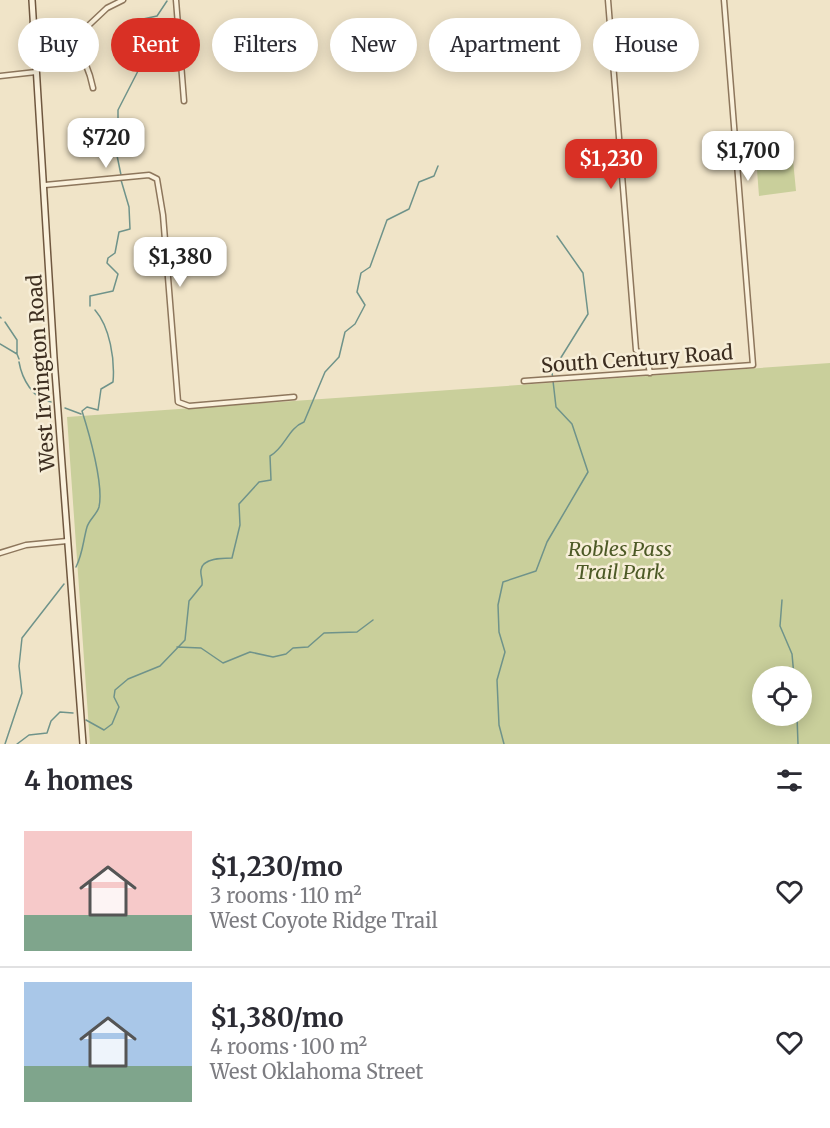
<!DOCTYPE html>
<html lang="en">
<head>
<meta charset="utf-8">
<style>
	:root { --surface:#fff; --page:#f2f2f3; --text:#2b2b33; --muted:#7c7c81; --line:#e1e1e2; --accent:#d93025 }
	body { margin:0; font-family:Merriweather,serif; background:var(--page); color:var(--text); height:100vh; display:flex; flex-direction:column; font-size:22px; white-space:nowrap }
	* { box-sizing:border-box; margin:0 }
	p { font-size:20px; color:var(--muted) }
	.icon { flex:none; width:33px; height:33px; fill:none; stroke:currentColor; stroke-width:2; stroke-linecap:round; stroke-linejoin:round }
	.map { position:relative; height:744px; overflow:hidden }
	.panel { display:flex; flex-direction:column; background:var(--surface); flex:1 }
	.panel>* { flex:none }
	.guide { position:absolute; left:18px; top:18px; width:795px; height:54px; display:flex; gap:12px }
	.controls { position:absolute; left:752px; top:666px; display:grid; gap:12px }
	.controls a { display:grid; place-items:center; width:60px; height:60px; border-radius:50%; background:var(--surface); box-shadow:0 3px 15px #0003; font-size:30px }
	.price { position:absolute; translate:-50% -51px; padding:0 14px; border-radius:12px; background:#fff; color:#222; font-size:20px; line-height:39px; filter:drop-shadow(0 2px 3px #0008) }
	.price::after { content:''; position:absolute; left:50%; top:36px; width:18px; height:14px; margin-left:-9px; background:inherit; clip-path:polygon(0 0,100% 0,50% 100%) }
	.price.current { background:var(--accent); color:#fff }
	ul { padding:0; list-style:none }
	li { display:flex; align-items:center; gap:18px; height:150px; padding:0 24px }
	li+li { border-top:2px solid var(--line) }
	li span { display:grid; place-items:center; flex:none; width:168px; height:120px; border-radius:0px; color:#555 }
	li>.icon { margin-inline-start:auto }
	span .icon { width:72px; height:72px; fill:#fffc; stroke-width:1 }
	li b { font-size:26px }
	h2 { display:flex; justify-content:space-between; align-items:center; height:72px; padding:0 24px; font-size:26px }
	.pill { padding:0 21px; border-radius:27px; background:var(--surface); box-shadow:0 3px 15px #0003; font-size:21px; line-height:54px }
	.pill.current { background:var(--accent); color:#fff }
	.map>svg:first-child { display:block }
</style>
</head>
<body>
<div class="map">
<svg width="830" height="744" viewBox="0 0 830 744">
	<rect width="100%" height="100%" fill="#f0e4c8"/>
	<path fill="#c9cf9b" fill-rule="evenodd" d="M793,160L796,191L759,196L757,170L760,163Z
		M830,363V744H90L67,417ZM801,676V716H762V676Z"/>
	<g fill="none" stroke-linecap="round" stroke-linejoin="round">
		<path stroke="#6f938a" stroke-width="1.5" d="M121,175L113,136L118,129V110L138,71L130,51L138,45L143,19L157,16L167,1
			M90,306V296L113,291L118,274L107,263L108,258L115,253L119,232L130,229L129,207L121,180
			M0,317L1,318
			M5,322L17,340V354
			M0,344L17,354L19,359
			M19,362C22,379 33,399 51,402
			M65,408L81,414
			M76,567C83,553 83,541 87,527C89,520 97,514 99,507C104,485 89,433 82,411L87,407L98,410L101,389L113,382C115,360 110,327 95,310
			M782,600L780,626L792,654L794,676
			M177,647L201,648L223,663L250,652L273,657L286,654L293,648L308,647L324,633L357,632L373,620
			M797,716L798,744
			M86,720L104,730L112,724L119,707L114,697L115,690L128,679L160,666L185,640L189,601L202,585C203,579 200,575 201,570C202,558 223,558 232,558L240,525L239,504L259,482L271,480L270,456C285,448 288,428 304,422L325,372L339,357L345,332L355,324L365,305L357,292L361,273L370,267L387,220L409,209L419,182L434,176L438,166
			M5,744L22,693L19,666L22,638L64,584
			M17,744L29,735L47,733L51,721L60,712L73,713
			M504,744L499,725L497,680L505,652L499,632L498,605L503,582L536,571L547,542L588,472L572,424L556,407L552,372L588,314L583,273L557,236"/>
		<defs>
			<path id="street" d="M176,0L184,101
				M608,0L636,350L647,358L650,373
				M33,23C67,21 87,58 93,88
				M72,41L107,8L123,0
				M0,76L36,72
				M45,185L149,175L157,179L163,215L178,402L189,406L294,397
				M524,381L753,365L724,0
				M0,553L26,545L67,541"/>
			<path id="secondary" d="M32,0L54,358L83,744"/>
		</defs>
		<use href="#street" stroke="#8d765c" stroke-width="7"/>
		<use href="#secondary" stroke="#6f573f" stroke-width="8"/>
		<use href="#street" stroke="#faf1dc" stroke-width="4"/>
		<use href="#secondary" stroke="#faf1dc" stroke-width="5"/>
	</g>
	<g text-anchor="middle" stroke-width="5" stroke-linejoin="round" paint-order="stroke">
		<g font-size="20" fill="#3d2e20" stroke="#f7eed8">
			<text transform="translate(637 359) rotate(-4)" y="7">South Century Road</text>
			<text transform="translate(41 373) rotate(-94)" y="7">West Irvington Road</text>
		</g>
		<g font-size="20" font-style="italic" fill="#4d5a26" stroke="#f7eed8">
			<text x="620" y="556">Robles Pass<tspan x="620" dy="23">Trail Park</tspan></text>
		</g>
	</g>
</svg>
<div class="controls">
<a><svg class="icon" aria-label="locate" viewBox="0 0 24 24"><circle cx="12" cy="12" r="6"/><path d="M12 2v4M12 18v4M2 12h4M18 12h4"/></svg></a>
</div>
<b class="price" style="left:106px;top:169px">$720</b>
<b class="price" style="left:748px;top:182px">$1,700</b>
<b class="price current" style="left:611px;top:190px">$1,230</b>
<b class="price" style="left:180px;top:288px">$1,380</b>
<div class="guide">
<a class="pill">Buy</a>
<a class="pill current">Rent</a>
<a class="pill">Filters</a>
<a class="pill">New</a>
<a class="pill">Apartment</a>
<a class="pill">House</a>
</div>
</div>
<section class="panel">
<h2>4 homes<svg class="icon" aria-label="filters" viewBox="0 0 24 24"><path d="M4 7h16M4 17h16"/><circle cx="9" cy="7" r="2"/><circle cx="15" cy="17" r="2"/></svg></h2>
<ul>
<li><span style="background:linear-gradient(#f6c9c9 70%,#7fa58c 0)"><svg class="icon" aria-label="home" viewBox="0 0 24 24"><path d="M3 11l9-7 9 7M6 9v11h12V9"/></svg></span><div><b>$1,230/mo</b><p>3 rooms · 110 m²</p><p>West Coyote Ridge Trail</p></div><svg class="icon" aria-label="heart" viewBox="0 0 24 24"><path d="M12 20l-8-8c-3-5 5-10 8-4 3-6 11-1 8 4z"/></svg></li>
<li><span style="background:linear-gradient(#a9c7e8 70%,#7fa58c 0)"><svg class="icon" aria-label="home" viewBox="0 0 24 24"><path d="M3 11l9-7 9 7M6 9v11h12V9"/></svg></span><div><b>$1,380/mo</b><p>4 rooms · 100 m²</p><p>West Oklahoma Street</p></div><svg class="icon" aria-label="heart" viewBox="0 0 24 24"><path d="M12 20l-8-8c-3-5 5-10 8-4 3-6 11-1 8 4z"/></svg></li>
</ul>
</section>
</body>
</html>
